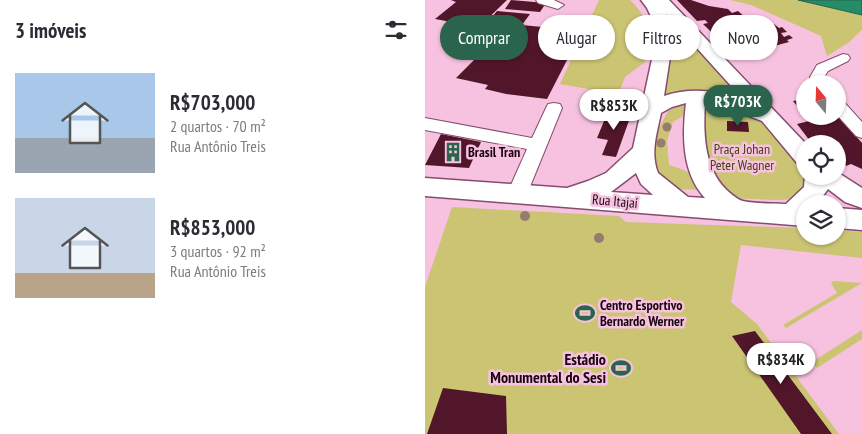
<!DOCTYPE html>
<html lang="pt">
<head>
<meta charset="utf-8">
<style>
	:root { --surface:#fff; --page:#f2f2f3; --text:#2b2b33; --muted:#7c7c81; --accent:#2b644d }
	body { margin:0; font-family:"PT Sans Narrow",sans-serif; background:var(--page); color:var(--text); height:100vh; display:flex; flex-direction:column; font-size:19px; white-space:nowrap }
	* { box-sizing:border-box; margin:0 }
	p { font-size:16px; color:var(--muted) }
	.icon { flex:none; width:28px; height:28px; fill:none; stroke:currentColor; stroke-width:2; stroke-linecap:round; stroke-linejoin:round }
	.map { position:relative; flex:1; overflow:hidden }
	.details { display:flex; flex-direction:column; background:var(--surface); width:425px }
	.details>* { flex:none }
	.hud { position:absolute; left:15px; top:15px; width:346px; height:45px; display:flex; gap:10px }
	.needle { width:32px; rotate:341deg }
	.controls { position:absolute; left:371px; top:75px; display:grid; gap:10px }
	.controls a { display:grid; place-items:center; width:50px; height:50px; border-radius:50%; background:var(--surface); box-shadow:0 1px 4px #0004; font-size:25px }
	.price { position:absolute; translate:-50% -42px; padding:0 11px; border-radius:18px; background:#fff; color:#222; font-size:16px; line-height:32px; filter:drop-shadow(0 1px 2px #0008) }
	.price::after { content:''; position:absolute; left:50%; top:30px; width:15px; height:11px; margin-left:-8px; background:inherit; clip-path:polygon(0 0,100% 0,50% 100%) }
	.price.active { background:var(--accent); color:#fff }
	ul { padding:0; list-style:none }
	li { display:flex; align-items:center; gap:15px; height:125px; padding:0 15px }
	li span { display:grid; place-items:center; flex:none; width:140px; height:100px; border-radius:0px; color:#555 }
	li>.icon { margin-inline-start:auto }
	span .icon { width:60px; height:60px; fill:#fffc; stroke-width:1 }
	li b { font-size:21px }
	h2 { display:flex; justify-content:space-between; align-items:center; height:60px; padding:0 15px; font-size:21px }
	.pill { padding:0 18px; border-radius:22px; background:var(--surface); box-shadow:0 1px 4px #0004; font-size:18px; line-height:45px }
	.pill.active { background:var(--accent); color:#fff }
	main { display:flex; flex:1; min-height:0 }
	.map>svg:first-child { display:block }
</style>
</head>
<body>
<main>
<section class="details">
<h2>3 imóveis<svg class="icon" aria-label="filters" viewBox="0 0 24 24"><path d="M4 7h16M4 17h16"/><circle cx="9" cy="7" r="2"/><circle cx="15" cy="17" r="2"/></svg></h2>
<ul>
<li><span style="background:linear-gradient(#a9c7e8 65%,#9aa5b1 0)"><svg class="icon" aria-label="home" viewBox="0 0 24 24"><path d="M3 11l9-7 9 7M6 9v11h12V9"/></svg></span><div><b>R$703,000</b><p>2 quartos · 70 m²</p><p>Rua Antônio Treis</p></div></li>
<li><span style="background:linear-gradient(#c9d6e8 75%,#b9a48a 0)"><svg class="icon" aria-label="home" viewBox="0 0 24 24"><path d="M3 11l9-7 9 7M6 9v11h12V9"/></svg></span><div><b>R$853,000</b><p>3 quartos · 92 m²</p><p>Rua Antônio Treis</p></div></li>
</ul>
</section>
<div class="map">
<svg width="437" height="434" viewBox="0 0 437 434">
	<rect width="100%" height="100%" fill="#f7c2e0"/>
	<path fill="#cbc473" d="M174,0H205C226,20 225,35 220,62L200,77L192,98L180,92L135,84Z
		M305,0H373L437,15V30L423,43L402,56L396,36L326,5Z
		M257,31L327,102C289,89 272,87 233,99L244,38Z
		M264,104L263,113L248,122L242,141L244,165C263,171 268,172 278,190L248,189L230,168L231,134L243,111L254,105Z
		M287,106H303L331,116L374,164L385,182L372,199L352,200L304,198L278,163L279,108Z
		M27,207L194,216L201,222L380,228V236H412L413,230L437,232V258L316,245L306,302L332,324L414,434H0V287Z
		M408,281L437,283L361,328L358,325L412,293L406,283Z
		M437,330V339L392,368L387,362Z"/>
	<path fill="#258c67" stroke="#21644d" d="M373,0H437V15Z"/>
	<path fill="#511629" d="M26,0H82L54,27L10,19L31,2Z
		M86,0L121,3L115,12L80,9Z
		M252,0H266L284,6L303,9L307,13L313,11L321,18L327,17L334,24L341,22L345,25L349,24L354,28L357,27L362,32L356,33L359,37L364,35L368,38L362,40L364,42L311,56L278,24L283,23L280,20L272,21Z
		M72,11L105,14L97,25L157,31L122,99L81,94L60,89L63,85L31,78L61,48L43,46Z
		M380,99V116L368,101Z
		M184,109L207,112L191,157L177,155L183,140L172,138Z
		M380,116H413L437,143V169L426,164L421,166L412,156V144H403L398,138L385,141L372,124L384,121Z
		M302,121L323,122L324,132L302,131Z
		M16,134L56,142L44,168L0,165Z
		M330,331L407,434H376L307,336Z
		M18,388L81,396L82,434H2Z"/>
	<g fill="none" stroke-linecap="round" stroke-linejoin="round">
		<defs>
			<path id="minor" d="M111,0H129L139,5L133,9L113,3Z
				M418,54L423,55L425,58L423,61L403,71L399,77L401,84H386L385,77L392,65Z
				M412,100L418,101L437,122V138L431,136L412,115Z
				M129,103L135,104L137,108L102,194L99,199L92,202L85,199L82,194L102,149L0,130V118L107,138L121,108L123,104Z"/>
			<path id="major" d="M216,0H244L381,144L380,165L372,163L337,121L303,108L280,103C278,135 279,171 305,193C309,196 313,200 318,201C331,204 347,203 361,204L379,187L380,173V176H412V172L437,188V208L420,202L403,189L392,204H380V226L0,196V178L142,188L163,181L181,173L208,148L233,31L222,8ZM241,14L317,98C290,91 266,87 239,96L249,31ZM261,103C257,136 257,173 280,198L263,197L233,173C225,153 232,133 236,113L247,107ZM211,173L216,184L228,195L186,192Z
				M412,208L437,210V230L412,228Z"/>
		</defs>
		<use href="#minor" stroke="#854c6e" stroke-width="2"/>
		<use href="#major" stroke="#854c6e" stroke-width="3"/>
		<use href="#minor" fill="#fff" fill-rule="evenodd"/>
		<use href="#major" fill="#fff" fill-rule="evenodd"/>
	</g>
	<g fill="#967b6e">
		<circle cx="242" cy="127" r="4.5"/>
		<circle cx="236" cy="143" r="4.5"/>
		<circle cx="100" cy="216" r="5"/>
		<circle cx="174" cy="238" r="5"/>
	</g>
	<defs>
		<symbol id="building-bare" viewBox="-9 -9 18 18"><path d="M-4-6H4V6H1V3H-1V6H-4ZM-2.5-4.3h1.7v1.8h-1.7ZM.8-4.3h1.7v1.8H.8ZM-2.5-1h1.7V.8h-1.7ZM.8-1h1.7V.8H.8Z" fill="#2b644d" stroke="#f7c2e0" stroke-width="2.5" paint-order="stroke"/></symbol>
		<symbol id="stadium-bare" viewBox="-9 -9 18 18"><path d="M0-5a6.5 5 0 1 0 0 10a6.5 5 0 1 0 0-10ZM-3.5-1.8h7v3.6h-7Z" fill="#2b644d" stroke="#f7c2e0" stroke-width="2.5" paint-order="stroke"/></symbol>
	</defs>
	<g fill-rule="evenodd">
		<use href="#building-bare" x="14" y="138" width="28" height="28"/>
		<use href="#stadium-bare" x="146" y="299" width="28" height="28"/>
		<use href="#stadium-bare" x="182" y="354" width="28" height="28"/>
	</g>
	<g text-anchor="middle" stroke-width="5" stroke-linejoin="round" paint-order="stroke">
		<g font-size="14" fill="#464111" stroke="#f7c2e0">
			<text x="317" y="154">Praça Johan<tspan x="317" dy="16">Peter Wagner</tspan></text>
		</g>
		<g font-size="14" font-weight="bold" fill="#190511" stroke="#f7c2e0" text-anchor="start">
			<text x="43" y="157">Brasil Tran</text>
			<text x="175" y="310">Centro Esportivo<tspan x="175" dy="16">Bernardo Werner</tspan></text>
		</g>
		<g font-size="14" fill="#190511" stroke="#f7c2e0">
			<text transform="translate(190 201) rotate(5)" y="5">Rua Itajaí</text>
		</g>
		<g font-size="16" font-weight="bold" fill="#190511" stroke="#f7c2e0" text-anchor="end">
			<text x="181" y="365">Estádio<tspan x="181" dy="18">Monumental do Sesi</tspan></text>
		</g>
	</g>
</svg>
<div class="controls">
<a><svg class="needle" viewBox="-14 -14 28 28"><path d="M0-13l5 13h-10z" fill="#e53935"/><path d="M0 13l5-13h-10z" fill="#7c7c81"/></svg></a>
<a><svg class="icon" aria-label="locate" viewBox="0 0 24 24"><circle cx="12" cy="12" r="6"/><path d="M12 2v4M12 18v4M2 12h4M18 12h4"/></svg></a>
<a><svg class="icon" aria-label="layers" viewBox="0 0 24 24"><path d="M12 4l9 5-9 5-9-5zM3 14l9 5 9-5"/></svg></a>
</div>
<b class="price active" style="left:313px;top:127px">R$703K</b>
<b class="price" style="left:189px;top:131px">R$853K</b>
<b class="price" style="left:356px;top:385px">R$834K</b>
<div class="hud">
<a class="pill active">Comprar</a>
<a class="pill">Alugar</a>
<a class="pill">Filtros</a>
<a class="pill">Novo</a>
</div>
</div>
</main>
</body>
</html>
